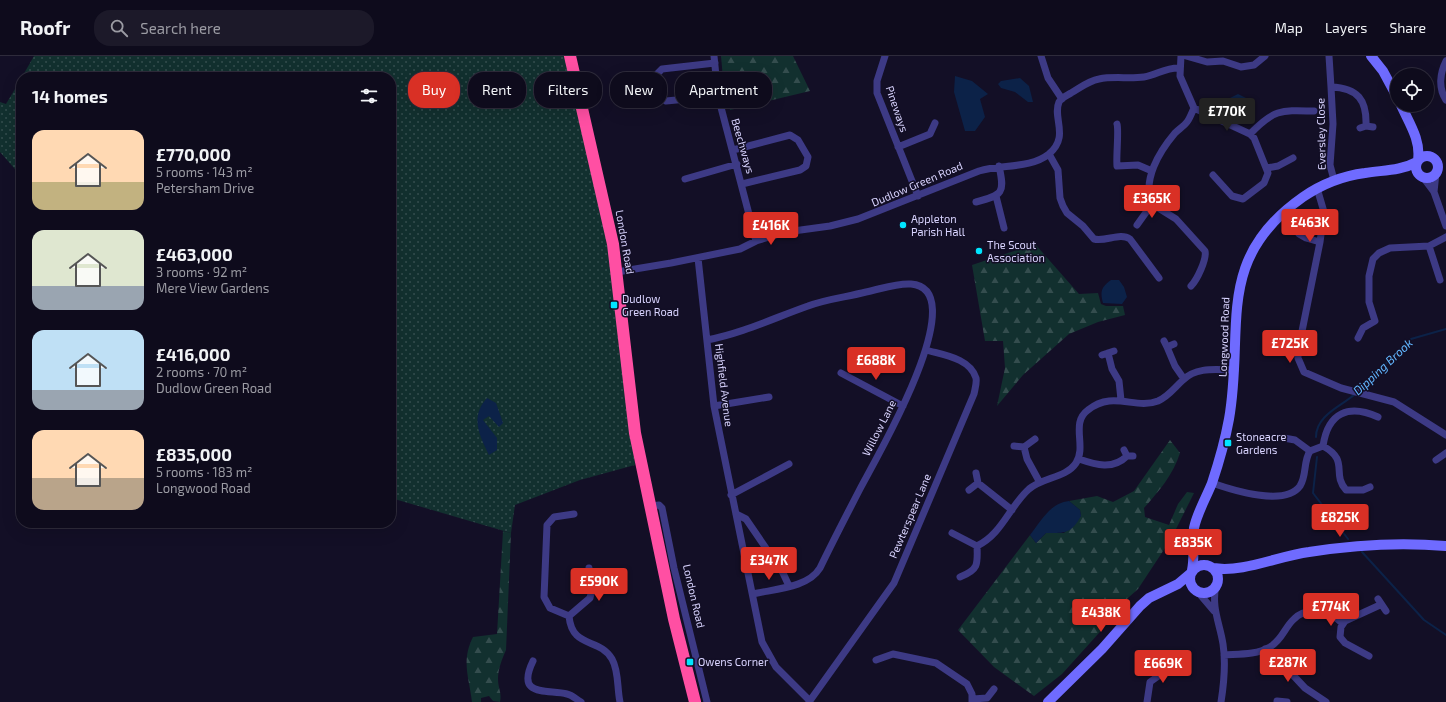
<!DOCTYPE html>
<html lang="en">
<head>
<meta charset="utf-8">
<style>
	:root { --surface:#0e0b1c; --page:#1c1929; --text:#f1f3f6; --muted:#9b9ba3; --line:#2e2b3b; --accent:#d93025 }
	body { margin:0; font-family:"Exo 2",sans-serif; background:var(--page); color:var(--text); height:100vh; display:flex; flex-direction:column; font-size:15px; white-space:nowrap }
	* { box-sizing:border-box; margin:0 }
	p { font-size:13px; color:var(--muted) }
	.icon { flex:none; width:22px; height:22px; fill:none; stroke:currentColor; stroke-width:2; stroke-linecap:round; stroke-linejoin:round }
	.map { position:relative; flex:1; overflow:hidden }
	.sheet { position:absolute; left:16px; top:16px; width:380px; height:456px; display:flex; flex-direction:column; background:var(--surface); border-radius:16px; box-shadow:0 4px 16px #0002,0 0 0 1px var(--line) }
	.sheet>* { flex:none }
	.banner { position:absolute; left:408px; top:16px; width:380px; height:36px; display:flex; gap:8px }
	.buttons { position:absolute; left:1390px; top:12px; display:grid; gap:8px }
	.buttons a { display:grid; place-items:center; width:44px; height:44px; border-radius:50%; background:var(--surface); box-shadow:0 4px 16px #0002,0 0 0 1px var(--line); font-size:20px }
	.price { position:absolute; translate:-50% -34px; padding:0 9px; border-radius:4px; background:var(--accent); color:#fff; font-size:13px; line-height:26px; filter:drop-shadow(0 1px 2px #0008) }
	.price::after { content:''; position:absolute; left:50%; top:24px; width:12px; height:9px; margin-left:-6px; background:inherit; clip-path:polygon(0 0,100% 0,50% 100%) }
	.price.selected { background:#222; color:#fff }
	ul { padding:0; list-style:none }
	li { display:flex; align-items:center; gap:12px; height:100px; padding:0 16px }
	li span { display:grid; place-items:center; flex:none; width:112px; height:80px; border-radius:12px; color:#555 }
	li>.icon { margin-inline-start:auto }
	span .icon { width:48px; height:48px; fill:#fffc; stroke-width:1 }
	li b { font-size:17px }
	h2 { display:flex; justify-content:space-between; align-items:center; height:48px; padding:0 16px; font-size:17px }
	.pill { padding:0 14px; border-radius:16px; background:var(--surface); box-shadow:0 4px 16px #0002,0 0 0 1px var(--line); font-size:14px; line-height:36px }
	.pill.selected { background:var(--accent); color:#fff }
	header { display:flex; align-items:center; gap:24px; box-sizing:border-box; height:56px; padding:0 20px; background:var(--surface); border-bottom:1px solid var(--line) }
	header strong { font-size:19px }
	nav { display:flex; gap:22px; margin-inline-start:auto; font-size:14px }
	.search { width:280px; height:36px; background:var(--page); display:flex; align-items:center; gap:10px; box-sizing:border-box; padding:0 14px; border-radius:16px; color:var(--muted); font-size:15px }
	.map>svg:first-child { display:block }
</style>
</head>
<body>
<header>
<strong>Roofr</strong>
<div class="search"><svg class="icon" aria-label="search" viewBox="0 0 24 24"><circle cx="10" cy="10" r="6"/><path d="M15 15l6 6"/></svg>Search here</div>
<nav><a>Map</a><a>Layers</a><a>Share</a></nav>
</header>
<div class="map">
<svg width="1446" height="646" viewBox="0 0 1446 646">
	<defs>
		<pattern id="grass-dots" width="8" height="8" patternUnits="userSpaceOnUse"><rect width="8" height="8" fill="#12302f"/><path d="M2 2h.1M6 6h.1" fill="none" stroke="#344d4e" stroke-width="1.8" stroke-linecap="round"/></pattern>
		<pattern id="forest-firs" width="22" height="20" patternUnits="userSpaceOnUse"><rect width="22" height="20" fill="#12302f"/><path d="M5 1l3.5 6h-7zM16 11l3.5 6h-7z" fill="#344d4e"/></pattern>
	</defs>
	<rect width="100%" height="100%" fill="#130f26"/>
	<path fill="url(#grass-dots)" d="M34,0H571L602,136L630,343L635,409L580,424L515,449L511,477L391,442V21H22Z
		M21,23V120L0,96V46L6,48Z"/>
	<path fill="url(#forest-firs)" d="M721,0H793L810,35L730,54L723,22Z
		M1035,188L1079,238L1098,237L1101,248L1106,250H1123L1125,259L1098,266L1069,278L1023,319L997,350L1005,312L1003,285H985L972,209Z
		M1170,384L1180,397C1173,419 1159,435 1144,452L1145,461L1169,469L1178,448L1187,436L1194,437L1171,483L1138,533L1119,550L1108,567L1062,618L1034,640L994,611L958,574L1030,479L1036,487L1046,477H1064L1081,460L1080,454L1069,445L1097,440L1113,446L1134,435Z
		M503,475L511,477L506,594C502,603 498,613 498,623C498,632 502,637 500,646L493,645L489,640L481,642V646H472C469,621 461,605 473,581L497,578Z"/>
	<path fill="#0c2248" d="M955,20L972,25L988,38L980,43L985,61L975,75H965L954,36Z
		M1020,22L1029,30L1033,46H1028L1015,36L1001,32L998,28L1001,25Z
		M1238,38L1246,42L1244,49L1240,53H1234L1228,50L1230,42Z
		M1111,224H1119L1124,231L1127,241L1122,248L1103,247C1100,236 1101,231 1111,224Z
		M487,342L496,347L503,367L499,371L489,360L483,364L497,382V394L489,399C479,379 470,361 487,342Z
		M1069,445L1080,454L1081,460C1071,478 1065,477 1046,477L1036,487L1030,479C1041,465 1050,447 1069,445Z"/>
	<g fill="none" stroke-linecap="round" stroke-linejoin="round">
		<path stroke="#0c2248" stroke-width="2" d="M1358,335L1411,283L1446,273
			M1316,381C1316,359 1342,350 1355,338
			M1317,401L1313,437L1348,483
			M1362,496L1424,564L1446,579"/>
		<path stroke="#3d3a85" stroke-width="7" d="M714,0L718,40L756,185
			M885,0L877,25V37L918,140
			M1041,0L1048,22L1062,43
			M1181,0L1180,20L1194,52L1250,78L1254,82L1268,117L1264,127L1243,143L1232,140L1213,119
			M1186,0L1207,6L1223,5L1241,11L1254,9L1265,0
			M1329,0L1331,31
			M1446,5C1440,17 1438,32 1446,44
			M715,7L662,13L656,19C654,29 656,40 666,45L718,40
			M1117,68C1119,74 1116,101 1117,110L1138,109L1152,115
			M1360,72L1366,70L1373,71
			M1250,78C1274,53 1281,54 1314,55
			M898,91L930,78L935,67
			M733,94L790,79L798,84L808,101L806,110L800,114L742,128
			M1049,98L1058,114L1060,142L1063,150L1067,157L1083,170L1094,183C1106,186 1120,176 1130,183L1159,222
			M1267,112L1278,110L1293,102
			M1422,120L1434,136L1446,170
			M685,123L737,108
			M1334,124L1330,109L1333,68L1331,31C1358,32 1367,44 1366,70
			M1317,132L1324,156L1320,186L1298,295V302L1304,316L1341,332L1394,346L1446,379
			M1434,136L1436,117
			M996,140L1004,172
			M976,146C1003,139 1005,137 999,110
			M1137,169L1152,148
			M1299,178L1306,182L1320,186
			M1429,190L1440,224
			M698,202L714,350L762,586L776,611L810,645
			M617,216L671,207L740,193L756,185L786,176L830,170L858,163L979,115C1002,108 1030,113 1049,98C1070,80 1052,62 1059,46C1061,42 1068,39 1071,37C1080,32 1088,25 1099,23C1113,20 1129,23 1144,21C1157,19 1166,11 1180,12
			M1191,230C1197,224 1207,203 1205,195L1176,163L1152,148C1142,124 1159,96 1175,77C1179,73 1184,70 1187,66C1190,62 1192,56 1194,52
			M1358,282L1363,272L1375,265L1369,246V220L1373,203L1379,197L1390,192L1429,190L1446,181
			M707,284C743,277 774,262 808,250C826,243 847,241 866,236C881,233 896,227 911,228C976,233 874,406 861,431C847,458 833,485 820,512C808,532 774,533 753,538
			M1164,285L1167,291L1174,288
			M1167,291L1175,310L1184,323
			M1108,297L1112,313L1119,325L1121,344
			M1102,299L1114,295
			M841,317L903,350
			M714,350L769,341
			M1284,382L1295,384L1310,395
			M1014,390L1024,391L1035,383
			M1323,390C1328,356 1349,348 1378,361
			M1024,391L1027,403L1039,425
			M1124,394L1127,400H1133
			M1079,403C1096,409 1113,414 1127,400
			M1436,404L1446,397
			M978,427L1012,454
			M1212,427C1232,434 1285,451 1300,430C1307,419 1303,406 1310,395L1323,390C1350,405 1331,417 1346,434H1363L1370,431
			M969,434L978,427L976,417
			M731,439L789,408
			M651,450L659,449L662,452L674,512L707,646
			M574,458L554,461L547,469L544,541L550,552L569,560C572,593 599,581 612,603C619,615 617,633 620,646
			M736,458L746,463L783,517L789,530
			M952,477L977,490
			M960,521C978,514 978,509 977,490C1002,478 1009,451 1029,433C1043,421 1066,422 1076,407C1087,390 1070,367 1088,354C1113,334 1135,354 1158,345C1169,340 1174,332 1183,324C1197,310 1218,314 1235,314
			M1216,530C1211,551 1220,568 1223,588C1226,607 1224,627 1221,646
			M1197,535L1214,555
			M1378,543L1386,555
			M569,560L590,542L592,533L589,512
			M1265,593L1274,606L1291,617L1305,632L1326,646
			M1224,599C1239,598 1256,599 1270,591C1283,583 1284,572 1294,563C1307,550 1331,556 1342,567
			M1369,600L1345,587L1340,581L1341,571L1345,565L1380,549
			M1166,601L1174,611
			M876,604L893,598L936,607L967,628L972,638V646
			M533,605C515,642 548,633 567,638C572,639 576,643 581,646
			M973,643L987,642L994,633
			M1277,645L1287,646
			M809,646L894,527L974,338C975,333 977,327 976,322C970,302 943,299 926,294
			M1147,646L1150,626L1164,616L1170,608"/>
		<path stroke="#6f6bff" stroke-width="10" d="M1371,0L1383,15L1397,41
			M1401,49C1409,67 1421,84 1418,104
			M1416 111a11 11 0 1 1 22 0a11 11 0 1 1-22 0Z
			M1190 523a14 14 0 1 1 28 0a14 14 0 1 1-28 0Z
			M1213,512C1243,517 1278,500 1309,496C1353,489 1401,486 1446,490
			M1192,514C1195,500 1192,486 1194,472C1197,457 1206,442 1212,427C1219,406 1225,385 1229,363C1245,272 1213,204 1303,141C1322,128 1342,120 1365,117C1383,114 1400,115 1417,106
			M1048,646L1102,593L1140,550L1149,542L1178,528L1191,517"/>
		<path stroke="#ff4fa3" stroke-width="12" d="M570,0L613,188L635,377L674,563L695,646"/>
	</g>
	<g fill="#00e5ff" stroke="#130f26" stroke-width="1.5">
		<circle cx="903" cy="169" r="4"/>
		<circle cx="979" cy="195" r="4"/>
		<rect x="610" y="245" width="8" height="8" rx="2"/>
		<rect x="1224" y="383" width="8" height="8" rx="2"/>
		<rect x="686" y="602" width="8" height="8" rx="2"/>
	</g>
	<g text-anchor="middle" stroke-width="3" stroke-linejoin="round" paint-order="stroke">
		<g font-size="11" fill="#d9d4ff" stroke="#130f26">
			<text transform="translate(897 53) rotate(71)" y="4">Pineways</text>
			<text transform="translate(1321 78) rotate(-91)" y="4">Eversley Close</text>
			<text transform="translate(743 90) rotate(74)" y="4">Beechways</text>
			<text transform="translate(917 128) rotate(-23)" y="4">Dudlow Green Road</text>
			<text transform="translate(625 186) rotate(80)" y="4">London Road</text>
			<text transform="translate(1224 281) rotate(-88)" y="4">Longwood Road</text>
			<text transform="translate(724 329) rotate(83)" y="4">Highfield Avenue</text>
			<text transform="translate(879 372) rotate(-63)" y="4">Willow Lane</text>
			<text transform="translate(910 460) rotate(-67)" y="4">Pewterspear Lane</text>
			<text transform="translate(694 540) rotate(77)" y="4">London Road</text>
		</g>
		<g font-size="11" fill="#d9d4ff" stroke="#130f26" text-anchor="start">
			<text x="911" y="167">Appleton<tspan x="911" dy="13">Parish Hall</tspan></text>
			<text x="987" y="193">The Scout<tspan x="987" dy="13">Association</tspan></text>
			<text x="622" y="247">Dudlow<tspan x="622" dy="13">Green Road</tspan></text>
			<text x="1236" y="385">Stoneacre<tspan x="1236" dy="13">Gardens</tspan></text>
			<text x="698" y="610">Owens Corner</text>
		</g>
		<g font-size="12" font-style="italic" fill="#62b6ff" stroke="#130f26">
			<text transform="translate(1383 311) rotate(-43)" y="4">Dipping Brook</text>
		</g>
	</g>
</svg>
<div class="buttons">
<a><svg class="icon" aria-label="locate" viewBox="0 0 24 24"><circle cx="12" cy="12" r="6"/><path d="M12 2v4M12 18v4M2 12h4M18 12h4"/></svg></a>
</div>
<b class="price selected" style="left:1227px;top:76px">£770K</b>
<b class="price" style="left:1152px;top:163px">£365K</b>
<b class="price" style="left:1310px;top:187px">£463K</b>
<b class="price" style="left:771px;top:190px">£416K</b>
<b class="price" style="left:1290px;top:308px">£725K</b>
<b class="price" style="left:876px;top:325px">£688K</b>
<b class="price" style="left:1340px;top:482px">£825K</b>
<b class="price" style="left:1193px;top:507px">£835K</b>
<b class="price" style="left:769px;top:525px">£347K</b>
<b class="price" style="left:599px;top:546px">£590K</b>
<b class="price" style="left:1331px;top:571px">£774K</b>
<b class="price" style="left:1101px;top:577px">£438K</b>
<b class="price" style="left:1288px;top:627px">£287K</b>
<b class="price" style="left:1163px;top:628px">£669K</b>
<div class="banner">
<a class="pill selected">Buy</a>
<a class="pill">Rent</a>
<a class="pill">Filters</a>
<a class="pill">New</a>
<a class="pill">Apartment</a>
</div>
<section class="sheet">
<h2>14 homes<svg class="icon" aria-label="filters" viewBox="0 0 24 24"><path d="M4 7h16M4 17h16"/><circle cx="9" cy="7" r="2"/><circle cx="15" cy="17" r="2"/></svg></h2>
<ul>
<li><span style="background:linear-gradient(#ffd9b3 65%,#c2b280 0)"><svg class="icon" aria-label="home" viewBox="0 0 24 24"><path d="M3 11l9-7 9 7M6 9v11h12V9"/></svg></span><div><b>£770,000</b><p>5 rooms · 143 m²</p><p>Petersham Drive</p></div></li>
<li><span style="background:linear-gradient(#dfe7d0 70%,#9aa5b1 0)"><svg class="icon" aria-label="home" viewBox="0 0 24 24"><path d="M3 11l9-7 9 7M6 9v11h12V9"/></svg></span><div><b>£463,000</b><p>3 rooms · 92 m²</p><p>Mere View Gardens</p></div></li>
<li><span style="background:linear-gradient(#bfe0f5 75%,#9aa5b1 0)"><svg class="icon" aria-label="home" viewBox="0 0 24 24"><path d="M3 11l9-7 9 7M6 9v11h12V9"/></svg></span><div><b>£416,000</b><p>2 rooms · 70 m²</p><p>Dudlow Green Road</p></div></li>
<li><span style="background:linear-gradient(#ffd9b3 60%,#b9a48a 0)"><svg class="icon" aria-label="home" viewBox="0 0 24 24"><path d="M3 11l9-7 9 7M6 9v11h12V9"/></svg></span><div><b>£835,000</b><p>5 rooms · 183 m²</p><p>Longwood Road</p></div></li>
</ul>
</section>
</div>
</body>
</html>
